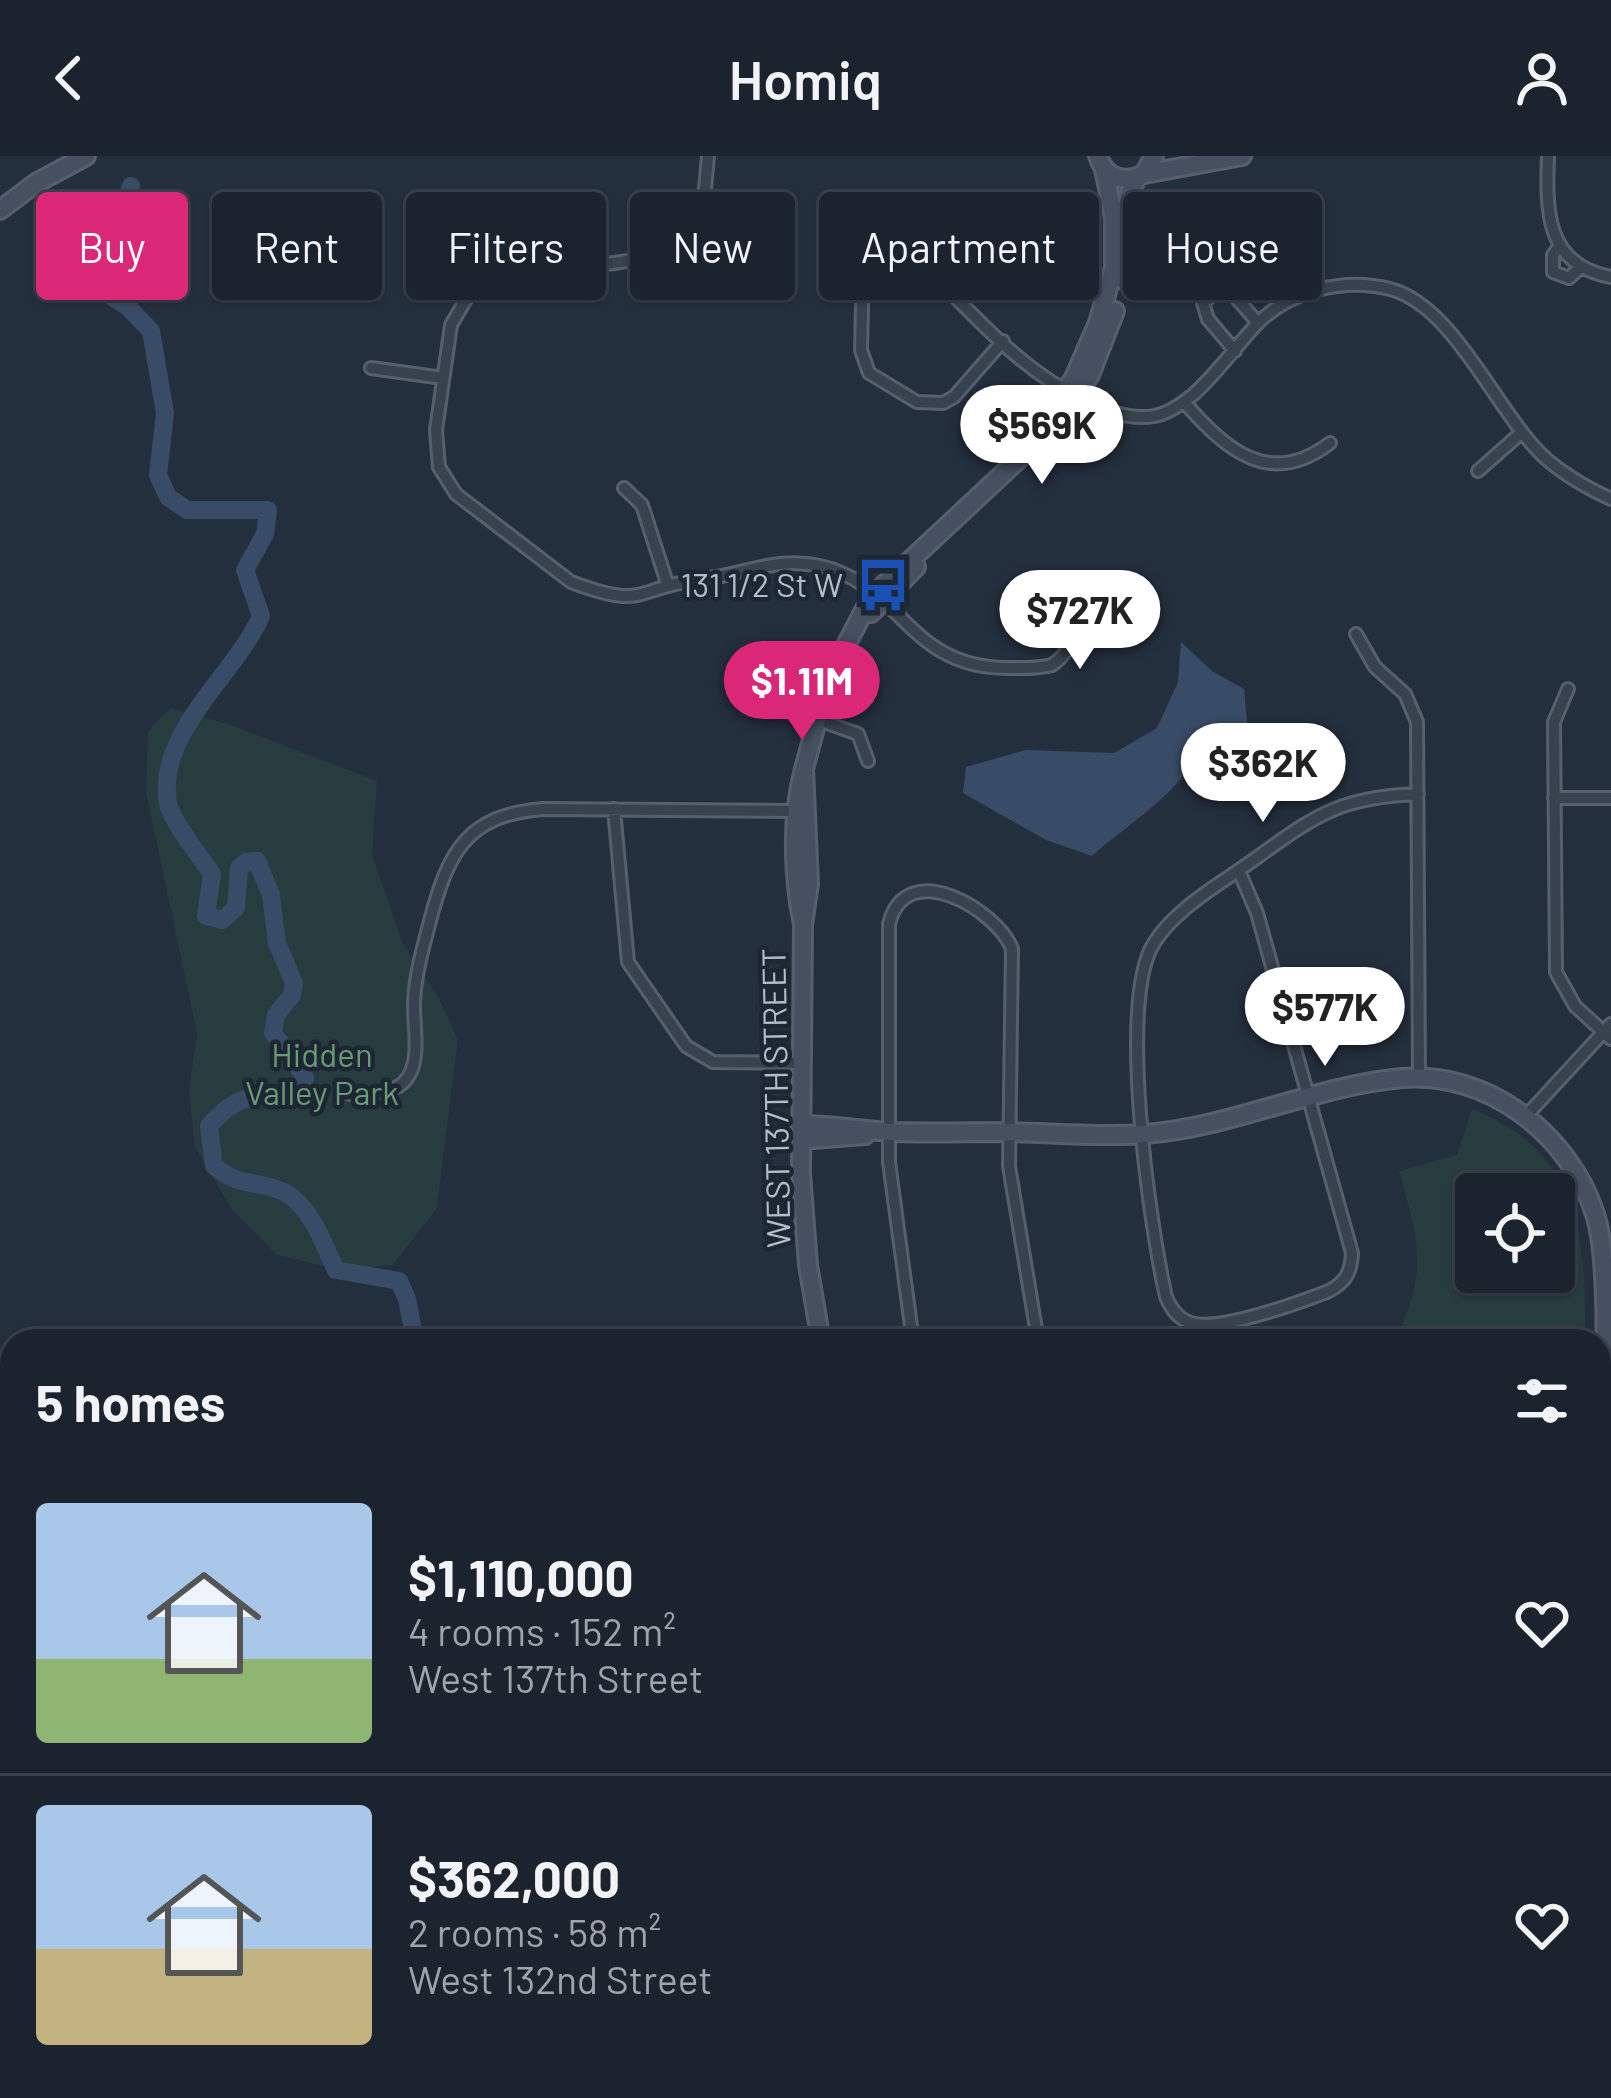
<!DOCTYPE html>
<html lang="en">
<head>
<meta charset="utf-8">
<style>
	:root { --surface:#1b232e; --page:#242b36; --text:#f1f3f6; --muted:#a0a4aa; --line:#39404a; --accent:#db2777 }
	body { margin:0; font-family:Barlow,sans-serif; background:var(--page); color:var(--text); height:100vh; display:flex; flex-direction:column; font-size:45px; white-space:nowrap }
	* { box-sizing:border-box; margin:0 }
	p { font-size:39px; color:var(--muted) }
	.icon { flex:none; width:66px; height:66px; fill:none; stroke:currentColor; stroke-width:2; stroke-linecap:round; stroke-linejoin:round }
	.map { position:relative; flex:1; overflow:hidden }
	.panel { position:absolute; left:0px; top:1173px; width:1611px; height:771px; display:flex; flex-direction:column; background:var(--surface); border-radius:36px 36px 0 0; box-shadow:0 3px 9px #0004,0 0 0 3px var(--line) }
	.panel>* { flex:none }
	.guide { position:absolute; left:36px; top:36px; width:1539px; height:108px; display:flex; gap:24px }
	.controls { position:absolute; left:1455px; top:1017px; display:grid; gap:24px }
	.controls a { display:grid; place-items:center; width:120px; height:120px; border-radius:12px; background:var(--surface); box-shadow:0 3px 9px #0004,0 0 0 3px var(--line); font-size:60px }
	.price { position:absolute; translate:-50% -102px; padding:0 27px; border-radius:42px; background:#fff; color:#222; font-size:39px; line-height:78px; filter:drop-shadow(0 3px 6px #0008) }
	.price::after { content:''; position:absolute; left:50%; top:72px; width:36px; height:27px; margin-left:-18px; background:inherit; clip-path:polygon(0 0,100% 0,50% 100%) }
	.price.selected { background:var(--accent); color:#fff }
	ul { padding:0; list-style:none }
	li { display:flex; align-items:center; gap:36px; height:300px; padding:0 36px }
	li+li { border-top:3px solid var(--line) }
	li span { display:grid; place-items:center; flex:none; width:336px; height:240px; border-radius:12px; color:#555 }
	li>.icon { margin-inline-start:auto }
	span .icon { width:144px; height:144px; fill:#fffc; stroke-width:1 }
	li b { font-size:51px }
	h2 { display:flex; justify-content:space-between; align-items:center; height:144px; padding:0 36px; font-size:51px }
	.pill { padding:0 42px; border-radius:12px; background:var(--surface); box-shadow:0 3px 9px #0004,0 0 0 3px var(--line); font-size:42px; line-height:108px }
	.pill.selected { background:var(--accent); color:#fff }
	header { display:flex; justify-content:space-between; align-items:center; height:156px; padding:0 36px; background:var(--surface); font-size:54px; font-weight:600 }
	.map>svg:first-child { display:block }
</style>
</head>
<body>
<header><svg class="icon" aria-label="back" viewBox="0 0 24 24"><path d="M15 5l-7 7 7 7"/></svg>Homiq<svg class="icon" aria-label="person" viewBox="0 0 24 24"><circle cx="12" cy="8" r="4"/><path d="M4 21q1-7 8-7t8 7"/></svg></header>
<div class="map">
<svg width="1611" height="1942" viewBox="0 0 1611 1942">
	<rect width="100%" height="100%" fill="#242f3e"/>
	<path fill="#263c3f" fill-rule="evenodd" d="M171,552L228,568L377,625L372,698L402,786L439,842L458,884L437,1052L393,1109L340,1114L277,1099L231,1052L195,991L189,936L197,877L146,636L148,575Z
		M1472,953C1582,996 1586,1083 1585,1185H1394C1429,1117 1419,1086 1399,1015L1457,999ZM1554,1038V1116H1476V1038Z"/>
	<path fill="#394c67" d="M1181,486L1212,515L1244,533L1248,574L1230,591V615L1186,616C1167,644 1120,675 1092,700L1046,684L963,637L966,611L1026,594L1114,597L1157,572L1178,526Z"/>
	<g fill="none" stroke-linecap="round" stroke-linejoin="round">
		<path stroke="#394c67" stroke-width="18" d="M131,30L126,46L76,70L68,99L89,127L127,150L151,175L165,257L158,319L168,341L187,354H268L265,378L245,414L261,460C236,518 156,576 168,647C171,665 201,701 212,718L206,760L222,764L236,752L239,712L246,706L257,705L271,739L277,787L294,827L292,839L276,859L273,877L305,921L304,937C275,957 253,918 209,970L214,1010C242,1033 257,1023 284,1036C311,1050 324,1089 336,1114L399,1125L407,1143L415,1185
			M619,1942L622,1932"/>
		<defs>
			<path id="street" d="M708,0L705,33L688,75L653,101L594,110H518L471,135L451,169L436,274L439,311L456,338L571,426C587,432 606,439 623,440C640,441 652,434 668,430C685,425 704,423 722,420C756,413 784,402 820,410C901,428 908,512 1007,512C1022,512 1037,513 1052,509C1077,491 1069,479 1071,454C1072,447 1074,440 1073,434L1064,427L1050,431L1045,438L1048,452L1060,459L1070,456
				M1548,0C1546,54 1545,109 1611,121
				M688,75L722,97
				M1560,89L1553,99V116L1569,122L1581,111
				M961,144L1008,97
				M1003,185L954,241L943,247L917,246L869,217L861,194L863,110L877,93L888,89L911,97C962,145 1013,209 1076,240C1099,252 1128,265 1154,260C1168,258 1183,247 1194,238C1217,217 1234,193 1255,170C1288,135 1344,121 1390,133C1454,150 1495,253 1542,299C1561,317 1587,332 1611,343
				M1235,195L1208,163L1203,147L1217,135L1232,137L1258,167
				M371,212L443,222
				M1184,246C1226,294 1270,333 1330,287
				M1478,315L1522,276
				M624,332L642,349L668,430
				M1356,478L1375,511L1405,538L1417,566L1419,922
				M1568,533L1554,566L1556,816L1575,850L1611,883
				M816,563L858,578L868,605
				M1554,642H1611
				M614,653L628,806L686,890L713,906L800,907
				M1239,715L1257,757L1352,1097C1351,1116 1346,1126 1329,1135C1301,1146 1219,1176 1191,1167C1178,1163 1171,1153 1166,1141C1150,1070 1117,845 1154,787C1176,752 1219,729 1252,705C1315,660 1338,641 1418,638
				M350,938C367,937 389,939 403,927C423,909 413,870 414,847C415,819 423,792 430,765C448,697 466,659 543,653L801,655
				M1526,960L1611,868
				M913,1185L889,1006V768C906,699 998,755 1012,793L1009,1010L1038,1185
				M0,1375L12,1374
				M1599,1447L1611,1448
				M1599,1601L1611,1596
				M1599,1734L1611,1731
				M1599,1826L1606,1834L1599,1844
				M131,1932L132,1942
				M353,1932L361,1942
				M943,1932L948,1942
				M1179,1932L1182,1942
				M1319,1932L1320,1942"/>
			<path id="secondary" d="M1098,0C1105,22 1124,28 1144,18L1154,0
				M1144,18L1242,0
				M0,54L36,27L86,0
				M1123,124C1129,89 1118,51 1138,21
				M1050,280L1090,219L1115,155
				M871,457L916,411
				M804,613L828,524L871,441L1021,301L1074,222L1098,167L1114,111V62L1104,13
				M803,769C793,720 791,661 804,613L809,728L803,769L801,1017L808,1109L821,1185
				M800,969C831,969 860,974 891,976C930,977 969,976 1009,976C1054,977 1100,981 1145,978C1233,971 1314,930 1402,922C1488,915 1569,978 1595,1058C1610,1103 1607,1254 1599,1303
				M800,984L865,979
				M1084,1932L1088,1942
				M1463,1942L1472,1932"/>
		</defs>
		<use href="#street" stroke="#565f6c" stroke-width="16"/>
		<use href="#secondary" stroke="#565f6c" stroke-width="22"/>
		<use href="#street" stroke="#38414e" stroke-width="10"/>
		<use href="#secondary" stroke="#465061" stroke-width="16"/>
	</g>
	<defs>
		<symbol id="bus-bare" viewBox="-9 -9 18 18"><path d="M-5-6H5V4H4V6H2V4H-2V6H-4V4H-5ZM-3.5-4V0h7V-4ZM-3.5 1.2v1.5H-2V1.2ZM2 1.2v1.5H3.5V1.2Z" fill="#1a4fb4" stroke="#1d2633" stroke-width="2.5" paint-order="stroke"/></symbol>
	</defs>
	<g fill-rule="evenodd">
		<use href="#bus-bare" x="845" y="391" width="76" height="76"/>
	</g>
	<g text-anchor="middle" stroke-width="9" stroke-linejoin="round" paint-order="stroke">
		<g font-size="33" fill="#b4bcc9" stroke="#1d2633" text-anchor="end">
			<text x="843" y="441">131 1/2 St W</text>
		</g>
		<g font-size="33" fill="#6b9a76" stroke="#1d2633">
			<text x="322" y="911">Hidden<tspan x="322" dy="38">Valley Park</tspan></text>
		</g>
		<g font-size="33" fill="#b4bcc9" stroke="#1d2633">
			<text transform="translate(776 942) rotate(-91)" y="12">WEST 137TH STREET</text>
		</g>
	</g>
</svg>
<div class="controls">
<a><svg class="icon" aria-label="locate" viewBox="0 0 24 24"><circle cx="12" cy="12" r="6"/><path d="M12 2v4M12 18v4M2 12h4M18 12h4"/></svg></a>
</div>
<b class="price" style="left:1042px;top:331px">$569K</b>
<b class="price" style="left:1080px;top:516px">$727K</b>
<b class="price selected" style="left:802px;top:587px">$1.11M</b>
<b class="price" style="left:1263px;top:669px">$362K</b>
<b class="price" style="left:1325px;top:913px">$577K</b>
<div class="guide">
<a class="pill selected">Buy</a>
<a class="pill">Rent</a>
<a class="pill">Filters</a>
<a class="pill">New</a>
<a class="pill">Apartment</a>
<a class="pill">House</a>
</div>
<section class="panel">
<h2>5 homes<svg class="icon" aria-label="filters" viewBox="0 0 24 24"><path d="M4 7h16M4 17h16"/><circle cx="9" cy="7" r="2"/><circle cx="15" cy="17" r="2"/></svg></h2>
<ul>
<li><span style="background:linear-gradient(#a9c7e8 65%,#8fb573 0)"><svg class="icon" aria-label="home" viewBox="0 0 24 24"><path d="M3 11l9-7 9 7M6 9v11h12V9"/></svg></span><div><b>$1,110,000</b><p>4 rooms · 152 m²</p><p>West 137th Street</p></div><svg class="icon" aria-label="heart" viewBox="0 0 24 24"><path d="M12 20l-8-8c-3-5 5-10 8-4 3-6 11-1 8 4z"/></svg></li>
<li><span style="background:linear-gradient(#a9c7e8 60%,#c2b280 0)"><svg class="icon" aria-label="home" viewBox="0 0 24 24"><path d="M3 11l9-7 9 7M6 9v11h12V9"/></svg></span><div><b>$362,000</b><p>2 rooms · 58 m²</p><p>West 132nd Street</p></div><svg class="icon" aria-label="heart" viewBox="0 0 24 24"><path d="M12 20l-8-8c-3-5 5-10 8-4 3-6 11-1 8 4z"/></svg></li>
</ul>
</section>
</div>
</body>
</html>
